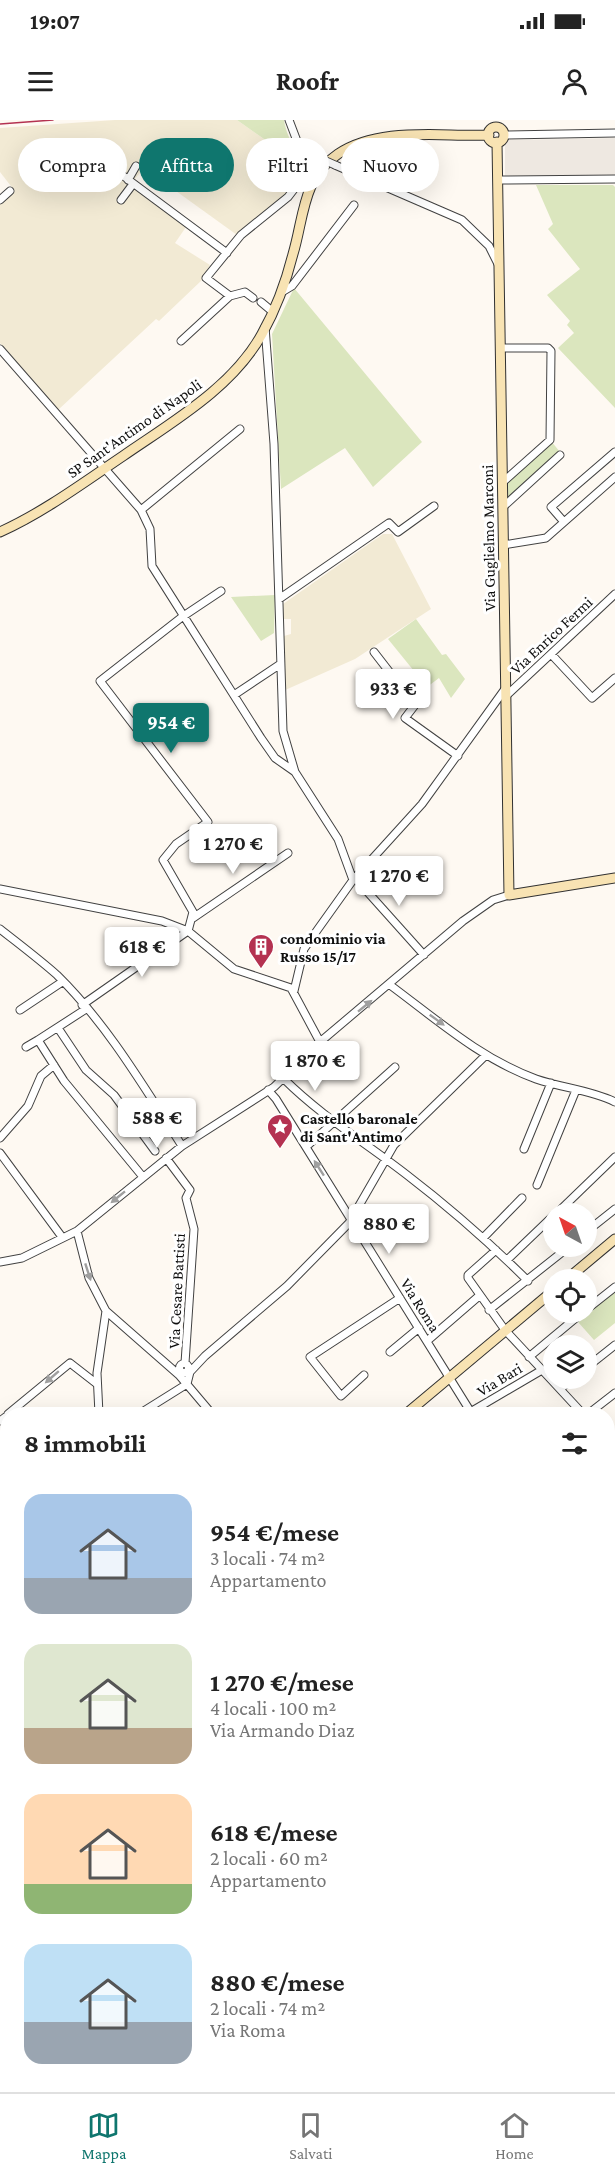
<!DOCTYPE html>
<html lang="it">
<head>
<meta charset="utf-8">
<style>
	:root { --surface:#fff; --page:#f6f6f6; --text:#222; --muted:#767676; --line:#e0e0e0; --accent:#0f766e }
	body { margin:0; font-family:"Crimson Pro",serif; background:var(--page); color:var(--text); height:100vh; display:flex; flex-direction:column; font-size:22px; white-space:nowrap }
	* { box-sizing:border-box; margin:0 }
	p { font-size:20px; color:var(--muted) }
	.icon { flex:none; width:33px; height:33px; fill:none; stroke:currentColor; stroke-width:2; stroke-linecap:round; stroke-linejoin:round }
	.map { position:relative; flex:1; overflow:hidden }
	.details { position:absolute; left:0px; top:1287px; width:615px; height:686px; display:flex; flex-direction:column; background:var(--surface); border-radius:24px 24px 0 0; box-shadow:0 6px 24px #0002 }
	.details>* { flex:none }
	.banner { position:absolute; left:18px; top:18px; width:579px; height:54px; display:flex; gap:12px }
	.needle { width:39px; rotate:320deg }
	.fabs { position:absolute; left:543px; top:1083px; display:grid; gap:12px }
	.fabs a { display:grid; place-items:center; width:54px; height:54px; border-radius:50%; background:var(--surface); box-shadow:0 6px 24px #0002; font-size:30px }
	.price { position:absolute; translate:-50% -51px; padding:0 14px; border-radius:6px; background:#fff; color:#222; font-size:20px; line-height:39px; filter:drop-shadow(0 2px 3px #0008) }
	.price::after { content:''; position:absolute; left:50%; top:36px; width:18px; height:14px; margin-left:-9px; background:inherit; clip-path:polygon(0 0,100% 0,50% 100%) }
	.price.on { background:var(--accent); color:#fff }
	ul { padding:0; list-style:none }
	li { display:flex; align-items:center; gap:18px; height:150px; padding:0 24px }
	li span { display:grid; place-items:center; flex:none; width:168px; height:120px; border-radius:18px; color:#555 }
	li>.icon { margin-inline-start:auto }
	span .icon { width:72px; height:72px; fill:#fffc; stroke-width:1 }
	li b { font-size:26px }
	h2 { display:flex; justify-content:space-between; align-items:center; height:72px; padding:0 24px; font-size:26px }
	.chip { padding:0 21px; border-radius:27px; background:var(--surface); box-shadow:0 6px 24px #0002; font-size:21px; line-height:54px }
	.chip.on { background:var(--accent); color:#fff }
	.status { display:flex; justify-content:space-between; align-items:center; height:42px; padding:0 30px; background:var(--surface); direction:ltr }
	.status svg { height:16px; fill:currentColor }
	header { display:flex; justify-content:space-between; align-items:center; height:78px; padding:0 24px; background:var(--surface); font-size:27px; font-weight:700 }
	.tabs { display:flex; justify-content:space-around; align-items:center; height:84px; border-top:2px solid var(--line); background:var(--surface); font-size:16px; color:var(--muted) }
	.tabs a { display:grid; justify-items:center; gap:3px }
	.tabs .on { color:var(--accent) }
	.map>svg:first-child { display:block }
</style>
</head>
<body>
<div class="status"><b>19:07</b><svg viewBox="0 0 49 12"><path d="M0 12V9h3v3zM5 12V6h3v6zM10 12V3h3v9zM15 12V0h3v12zM26 1h20v11H26zM47 4h2v5h-2z"/></svg></div>
<header><svg class="icon" aria-label="menu" viewBox="0 0 24 24"><path d="M4 6h16M4 12h16M4 18h16"/></svg>Roofr<svg class="icon" aria-label="person" viewBox="0 0 24 24"><circle cx="12" cy="8" r="4"/><path d="M4 21q1-7 8-7t8 7"/></svg></header>
<div class="map">
<svg width="615" height="1972" viewBox="0 0 615 1972">
	<rect width="100%" height="100%" fill="#fef9f2"/>
	<path fill="#f2ead4" d="M115,0H237L305,48L283,78L237,115L144,48L134,60L104,39L101,44L130,65L118,80L123,83L134,68L186,107L175,123L210,145L202,160L159,201L156,199L58,290L0,223V84L14,70L0,52V8Z
		M383,414H392L431,489L355,539L283,571L284,516L291,514V499H283V484Z
		M7,1374V1446L0,1452V1377Z"/>
	<path fill="#dbe6be" d="M237,0H284C288,23 297,31 316,42L305,48Z
		M536,65H613L615,67V288L558,228L574,213L567,205L570,201L547,175L580,149L548,109L553,104Z
		M294,168L422,322L373,367L345,328L281,369L272,214Z
		M551,321L560,332L505,383L506,362Z
		M275,475L274,513L261,521L231,477Z
		M416,499L442,535L446,534L465,559L451,578L439,558L427,567L388,519Z
		M615,1171V1203L594,1220L578,1202Z
		M615,1816V1945L608,1936V1822Z"/>
	<path fill="#eee8e1" d="M615,18V56L505,57V20Z"/>
	<g fill="none" stroke-linecap="round" stroke-linejoin="round">
		<defs>
			<path id="street" d="M289,0L297,21L315,36
				M504,15L615,13
				M335,45L462,100L489,126L498,144
				M110,46L227,133
				M128,60L136,46
				M498,60L615,59
				M0,80L10,71
				M121,80L133,64
				M282,172L292,166L354,85
				M253,178L245,172L230,176L206,158L241,115L288,77L308,51L326,41
				M261,182L273,192
				M265,207L274,324L283,611L295,652L338,719L353,760
				M181,221L230,176
				M501,228H548L551,231L550,320L503,362
				M0,229L141,390L150,409L152,446L261,618L275,638L295,652
				M503,387L560,335
				M141,390L240,309
				M564,402L551,387L615,332
				M503,425L546,418L615,357
				M279,479L389,403L398,412L434,386
				M374,532L415,585L405,598L458,636
				M551,534L592,578L615,558
				M234,575L279,545
				M506,576L615,474
				M355,758L424,835
				M0,769L162,801L188,811L234,849L291,868L320,922
				M193,798L288,733
				M0,809C19,824 39,839 57,855C107,904 144,967 182,1026
				M390,865C436,899 481,939 536,959C562,968 591,970 615,982
				M294,871L304,829L318,809L353,760L422,684L505,569
				M82,885L188,811L193,792L163,740L176,724L208,702L100,561L182,497L221,471
				M86,889L38,920L64,961L143,1057
				M20,890L62,862
				M58,908L86,950L114,975L155,1031
				M26,927L38,920
				M284,959C321,996 366,1023 407,1055C450,1088 490,1123 528,1161
				M268,970L276,979L472,1294
				M0,1018L28,986L41,956L54,945
				M306,1027L395,947
				M524,1029L551,963
				M0,1033L62,1117
				M166,1038L190,1070L186,1078L194,1109L185,1243
				M537,1065L576,970
				M556,1094L615,1037
				M77,1111L89,1158L106,1191L179,1255L212,1294
				M586,1112L615,1089
				M483,1118L522,1078
				M496,1130L468,1155V1158L505,1210L583,1294
				M507,1140L554,1095
				M0,1142L22,1138L77,1111L182,1026L274,967L320,922L463,801L493,780L509,775
				M489,1190L570,1126
				M586,1190L615,1167
				M427,1221L479,1176
				M390,1232L419,1208
				M529,1237L583,1192
				M179.5 1248a4.5 4.5 0 1 1 9 0a4.5 4.5 0 1 1-9 0Z
				M586,1248L615,1225
				M364,1255L341,1276L310,1237L400,1178
				M560,1269L574,1258
				M8,1294L70,1243L97,1264
				M99,1294L97,1253L106,1191
				M139,1294L187,1264L190,1252L205,1236L287,1166L349,1103L394,1025L485,936
				M467,1294L542,1250
				M588,1294L615,1273
				M0,1301L8,1295
				M608,1321L615,1329
				M0,1333L8,1335
				M608,1355L615,1350
				M0,1372L8,1369
				M608,1452L615,1447
				M0,1492L8,1501
				M608,1513L615,1526L608,1532
				M0,1529L8,1523
				M608,1578L615,1572
				M0,1587L8,1581
				M608,1630L615,1624
				M0,1648L8,1642
				M608,1693L615,1686
				M608,1768L615,1780
				M0,1953L8,1963
				M9,1965L15,1972
				M35,1972L44,1965
				M423,1972L431,1965"/>
			<path id="secondary" d="M488 15a8 8 0 1 1 16 0a8 8 0 1 1-16 0Z
				M497,22L509,775L615,758
				M0,412C44,392 83,363 123,336C172,302 232,268 262,214C276,189 286,162 293,134C304,98 302,58 338,34C380,6 440,17 489,15
				M566,1160L615,1119
				M406,1294L554,1170
				M69,1965L71,1972"/>
		</defs>
		<use href="#street" stroke="#424242" stroke-width="9"/>
		<use href="#secondary" stroke="#313131" stroke-width="11"/>
		<use href="#street" stroke="#fff" stroke-width="7"/>
		<use href="#secondary" stroke="#f8e3b3" stroke-width="9"/>
		<path stroke="#b43251" stroke-width="1.5" d="M0,4L53,0"/>
		<defs>
			<path id="street-bridge" d="M315,36L335,45"/>
		</defs>
		<use href="#street-bridge" stroke="#424242" stroke-width="9" stroke-linecap="butt"/>
		<use href="#street-bridge" stroke="#fff" stroke-width="7"/>
	</g>
	<defs><path id="oneway-solid" d="M-6-.8H1V-3.2L6.5 0L1 3.2V.8H-6Z" transform="scale(1.5)"/></defs>
	<g fill="#9f9f9f">
		<use href="#oneway-solid" transform="translate(365 886) rotate(-39)"/>
		<use href="#oneway-solid" transform="translate(437 900) rotate(36)"/>
		<use href="#oneway-solid" transform="translate(319 1048) rotate(-123)"/>
		<use href="#oneway-solid" transform="translate(118 1077) rotate(141)"/>
		<use href="#oneway-solid" transform="translate(88 1152) rotate(72)"/>
		<use href="#oneway-solid" transform="translate(52 1257) rotate(139)"/>
	</g>
	<defs>
		<symbol id="building-pin" viewBox="-11 -11 22 30"><path d="M0 17L-7.5 6A9.5 9.5 0 1 1 7.5 6Z" fill="#b43251" stroke="#fff"/><path d="M-4-6H4V6H1V3H-1V6H-4ZM-2.5-4.3h1.7v1.8h-1.7ZM.8-4.3h1.7v1.8H.8ZM-2.5-1h1.7V.8h-1.7ZM.8-1h1.7V.8H.8Z" fill="#fff"/></symbol>
		<symbol id="sight-pin" viewBox="-11 -11 22 30"><path d="M0 17L-7.5 6A9.5 9.5 0 1 1 7.5 6Z" fill="#b43251" stroke="#fff"/><path d="M0-6L1.8-2.2L6-1.7L2.9 1.2L3.7 5.4L0 3.3L-3.7 5.4L-2.9 1.2L-6-1.7L-1.8-2.2Z" fill="#fff"/></symbol>
	</defs>
	<g fill-rule="evenodd">
		<use href="#building-pin" x="246" y="812" width="30" height="40"/>
		<use href="#sight-pin" x="265" y="992" width="30" height="40"/>
	</g>
	<g text-anchor="middle" stroke-width="6" stroke-linejoin="round" paint-order="stroke">
		<g font-size="16" fill="#0f0f0f" stroke="#fff">
			<text transform="translate(134 308) rotate(-35)" y="6">SP Sant'Antimo di Napoli</text>
			<text transform="translate(488 418) rotate(-91)" y="6">Via Guglielmo Marconi</text>
			<text transform="translate(551 515) rotate(-43)" y="6">Via Enrico Fermi</text>
			<text transform="translate(176 1171) rotate(-87)" y="6">Via Cesare Battisti</text>
			<text transform="translate(421 1185) rotate(58)" y="6">Via Roma</text>
			<text transform="translate(499 1259) rotate(-31)" y="6">Via Bari</text>
		</g>
		<g font-size="16" font-weight="bold" fill="#0f0f0f" stroke="#fff" text-anchor="start">
			<text x="280" y="824">condominio via<tspan x="280" dy="18">Russo 15/17</tspan></text>
			<text x="300" y="1004">Castello baronale<tspan x="300" dy="18">di Sant'Antimo</tspan></text>
		</g>
	</g>
</svg>
<div class="fabs">
<a><svg class="needle" viewBox="-14 -14 28 28"><path d="M0-13l5 13h-10z" fill="#e53935"/><path d="M0 13l5-13h-10z" fill="#767676"/></svg></a>
<a><svg class="icon" aria-label="locate" viewBox="0 0 24 24"><circle cx="12" cy="12" r="6"/><path d="M12 2v4M12 18v4M2 12h4M18 12h4"/></svg></a>
<a><svg class="icon" aria-label="layers" viewBox="0 0 24 24"><path d="M12 4l9 5-9 5-9-5zM3 14l9 5 9-5"/></svg></a>
</div>
<b class="price" style="left:393px;top:600px">933 €</b>
<b class="price on" style="left:171px;top:634px">954 €</b>
<b class="price" style="left:233px;top:755px">1 270 €</b>
<b class="price" style="left:399px;top:787px">1 270 €</b>
<b class="price" style="left:142px;top:858px">618 €</b>
<b class="price" style="left:315px;top:972px">1 870 €</b>
<b class="price" style="left:157px;top:1029px">588 €</b>
<b class="price" style="left:389px;top:1135px">880 €</b>
<div class="banner">
<a class="chip">Compra</a>
<a class="chip on">Affitta</a>
<a class="chip">Filtri</a>
<a class="chip">Nuovo</a>
</div>
<section class="details">
<h2>8 immobili<svg class="icon" aria-label="filters" viewBox="0 0 24 24"><path d="M4 7h16M4 17h16"/><circle cx="9" cy="7" r="2"/><circle cx="15" cy="17" r="2"/></svg></h2>
<ul>
<li><span style="background:linear-gradient(#a9c7e8 70%,#9aa5b1 0)"><svg class="icon" aria-label="home" viewBox="0 0 24 24"><path d="M3 11l9-7 9 7M6 9v11h12V9"/></svg></span><div><b>954 €/mese</b><p>3 locali · 74 m²</p><p>Appartamento</p></div></li>
<li><span style="background:linear-gradient(#dfe7d0 70%,#b9a48a 0)"><svg class="icon" aria-label="home" viewBox="0 0 24 24"><path d="M3 11l9-7 9 7M6 9v11h12V9"/></svg></span><div><b>1 270 €/mese</b><p>4 locali · 100 m²</p><p>Via Armando Diaz</p></div></li>
<li><span style="background:linear-gradient(#ffd9b3 75%,#8fb573 0)"><svg class="icon" aria-label="home" viewBox="0 0 24 24"><path d="M3 11l9-7 9 7M6 9v11h12V9"/></svg></span><div><b>618 €/mese</b><p>2 locali · 60 m²</p><p>Appartamento</p></div></li>
<li><span style="background:linear-gradient(#bfe0f5 65%,#9aa5b1 0)"><svg class="icon" aria-label="home" viewBox="0 0 24 24"><path d="M3 11l9-7 9 7M6 9v11h12V9"/></svg></span><div><b>880 €/mese</b><p>2 locali · 74 m²</p><p>Via Roma</p></div></li>
</ul>
</section>
</div>
<nav class="tabs">
<a class="on"><svg class="icon" aria-label="map" viewBox="0 0 24 24"><path d="M3 6l6-2 6 2 6-2v14l-6 2-6-2-6 2zM9 4v14M15 6v14"/></svg>Mappa</a>
<a><svg class="icon" aria-label="saved" viewBox="0 0 24 24"><path d="M7 4h10v16l-5-4-5 4z"/></svg>Salvati</a>
<a><svg class="icon" aria-label="home" viewBox="0 0 24 24"><path d="M3 11l9-7 9 7M6 9v11h12V9"/></svg>Home</a>
</nav>
</body>
</html>
